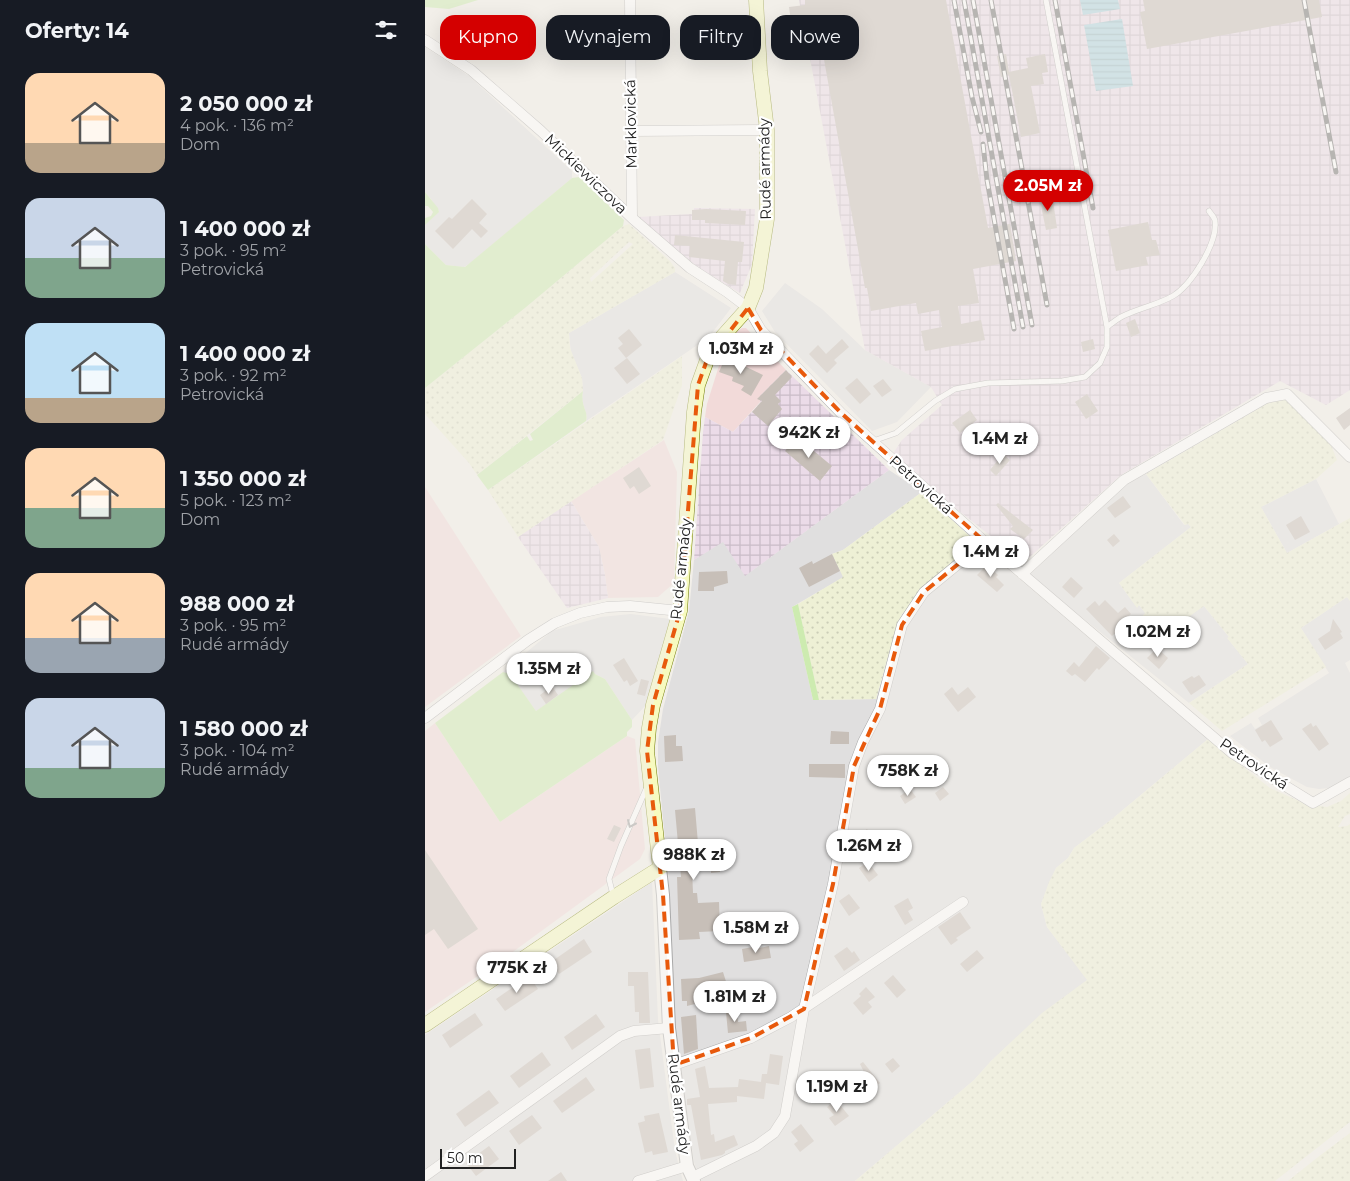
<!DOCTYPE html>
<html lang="pl">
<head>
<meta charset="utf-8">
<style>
	:root { --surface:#171b24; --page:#242831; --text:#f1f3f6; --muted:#9ea1a6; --accent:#d40000 }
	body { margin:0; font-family:Montserrat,sans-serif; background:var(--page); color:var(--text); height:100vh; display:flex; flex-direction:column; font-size:19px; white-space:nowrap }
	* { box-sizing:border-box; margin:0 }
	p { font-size:16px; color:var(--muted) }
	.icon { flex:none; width:28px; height:28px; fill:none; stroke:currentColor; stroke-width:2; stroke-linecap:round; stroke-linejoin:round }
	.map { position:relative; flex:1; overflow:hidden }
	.panel { display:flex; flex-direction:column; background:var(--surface); width:425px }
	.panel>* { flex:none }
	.banner { position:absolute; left:15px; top:15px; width:475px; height:45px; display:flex; gap:10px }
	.scale { position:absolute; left:15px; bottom:12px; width:76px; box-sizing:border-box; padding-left:5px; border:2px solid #222; border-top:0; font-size:14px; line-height:18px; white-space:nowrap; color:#222; -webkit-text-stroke:4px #fff; paint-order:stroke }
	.price { position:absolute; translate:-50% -42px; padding:0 11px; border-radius:18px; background:#fff; color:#222; font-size:16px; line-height:32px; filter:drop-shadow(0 1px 2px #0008) }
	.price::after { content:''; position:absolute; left:50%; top:30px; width:15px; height:11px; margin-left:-8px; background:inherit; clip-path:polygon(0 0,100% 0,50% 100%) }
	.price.selected { background:var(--accent); color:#fff }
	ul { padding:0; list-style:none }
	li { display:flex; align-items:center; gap:15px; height:125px; padding:0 25px }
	li span { display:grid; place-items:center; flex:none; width:140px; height:100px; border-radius:15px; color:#555 }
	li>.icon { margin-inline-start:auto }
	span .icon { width:60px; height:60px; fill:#fffc; stroke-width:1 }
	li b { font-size:21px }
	h2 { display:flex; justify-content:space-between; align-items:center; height:60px; padding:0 25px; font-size:21px }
	.tag { padding:0 18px; border-radius:15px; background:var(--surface); box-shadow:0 5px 20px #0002; font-size:18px; line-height:45px }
	.tag.selected { background:var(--accent); color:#fff }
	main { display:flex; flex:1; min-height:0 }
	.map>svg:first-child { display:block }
</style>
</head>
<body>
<main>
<section class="panel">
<h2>Oferty: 14<svg class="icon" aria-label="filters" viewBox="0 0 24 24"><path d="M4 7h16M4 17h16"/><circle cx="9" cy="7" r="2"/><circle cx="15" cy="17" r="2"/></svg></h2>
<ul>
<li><span style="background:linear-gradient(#ffd9b3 70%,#b9a48a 0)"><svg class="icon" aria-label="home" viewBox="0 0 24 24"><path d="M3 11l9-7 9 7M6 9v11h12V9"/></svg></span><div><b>2 050 000 zł</b><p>4 pok. · 136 m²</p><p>Dom</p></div></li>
<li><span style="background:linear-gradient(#c9d6e8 60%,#7fa58c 0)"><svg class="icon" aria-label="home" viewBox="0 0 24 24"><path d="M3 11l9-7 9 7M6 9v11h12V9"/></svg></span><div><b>1 400 000 zł</b><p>3 pok. · 95 m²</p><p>Petrovická</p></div></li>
<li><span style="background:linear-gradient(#bfe0f5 75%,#b9a48a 0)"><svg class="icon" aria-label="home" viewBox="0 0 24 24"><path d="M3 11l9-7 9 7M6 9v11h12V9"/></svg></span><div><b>1 400 000 zł</b><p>3 pok. · 92 m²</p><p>Petrovická</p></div></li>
<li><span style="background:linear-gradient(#ffd9b3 60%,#7fa58c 0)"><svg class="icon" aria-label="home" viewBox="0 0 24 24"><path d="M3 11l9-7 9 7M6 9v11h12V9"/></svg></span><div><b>1 350 000 zł</b><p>5 pok. · 123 m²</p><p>Dom</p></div></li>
<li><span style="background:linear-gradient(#ffd9b3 65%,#9aa5b1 0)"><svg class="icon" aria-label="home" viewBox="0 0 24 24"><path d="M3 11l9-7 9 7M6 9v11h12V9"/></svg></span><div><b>988 000 zł</b><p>3 pok. · 95 m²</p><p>Rudé armády</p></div></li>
<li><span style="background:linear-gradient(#c9d6e8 70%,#7fa58c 0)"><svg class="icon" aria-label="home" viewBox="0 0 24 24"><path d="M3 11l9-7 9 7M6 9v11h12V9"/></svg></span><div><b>1 580 000 zł</b><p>3 pok. · 104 m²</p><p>Rudé armády</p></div></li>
</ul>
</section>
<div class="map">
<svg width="925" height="1181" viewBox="0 0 925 1181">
	<defs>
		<pattern id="industrial-grid" width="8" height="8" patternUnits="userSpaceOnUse" patternTransform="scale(1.25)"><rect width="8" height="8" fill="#ebdbe8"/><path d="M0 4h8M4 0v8" fill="none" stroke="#c9bcc7"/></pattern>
		<pattern id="farmland-dots" width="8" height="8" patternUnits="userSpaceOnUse" patternTransform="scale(1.25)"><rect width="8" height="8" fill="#eef0d5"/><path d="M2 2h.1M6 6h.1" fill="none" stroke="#ccceb7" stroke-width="1.8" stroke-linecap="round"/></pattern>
		<pattern id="water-rules" width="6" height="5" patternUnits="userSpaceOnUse" patternTransform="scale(1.25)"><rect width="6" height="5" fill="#aad3df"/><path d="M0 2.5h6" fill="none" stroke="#92b5bf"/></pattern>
	</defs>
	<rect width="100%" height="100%" fill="#f2efe9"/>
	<path fill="#e0dfdf" d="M0,47L44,76L147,171V178L47,262L39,267L21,265L0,244V225L14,211L6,199L0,192Z
		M250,272L306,308L284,337L161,421L162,417L157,399L158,391L157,378L146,353L144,333Z
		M360,283L397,309L440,350L506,387L472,422L447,431L350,332L337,311Z
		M464,470L497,492L418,550L407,554L419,577L367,607L388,700L451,699L477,614L507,581L553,544L783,739L687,819L649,848L643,858L631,868L616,904L622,927L663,980L617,1014L566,1061L549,1080L430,1181H275L269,1162L250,1029L243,869L233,767V742L238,709L264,611L269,560L298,541L321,575Z
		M721,474L759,525L763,523L766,527L694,583L712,607L714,605L721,613L718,615L734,638L778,605L804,637L803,639L823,664L764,703L604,575L701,484Z
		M891,479L914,524L862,553L836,507Z
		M922,597L925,601V660L920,663L925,673V777L915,784L904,788L894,789L882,787L845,767L805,736L826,723L830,729L837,725L833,718L904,673L876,628Z
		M206,614L245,619L221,705L207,720L180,679L170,674L111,711L85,675L78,672L127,631L176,617Z
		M227,882L233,1020L250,1151L258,1181H0V1035Z"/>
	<path fill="#f2dad9" d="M317,328H321L361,370L336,395V401L308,432L280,417L282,404L297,356L311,332Z
		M239,440L252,472L249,583L233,597L183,598L180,575L174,547L146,501Z
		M0,487L96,636L0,707Z
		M10,723L75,822L202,736L210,739L220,849L215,859L85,954L0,1012V731Z"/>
	<path fill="url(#industrial-grid)" d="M374,0H925V390L901,405L855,381L696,475L599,562L520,500L467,455L477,440L517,405L506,387L440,350Z
		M269,208L330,209L327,264L315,293L275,269L214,220L213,217L267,214V210H269Z
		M361,370L464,470L320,576L298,542L269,560L278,432L280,417L308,432L336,402L334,399L336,395Z
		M146,501L174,547L180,575L183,598L142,608L93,537Z"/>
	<path fill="url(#farmland-dots)" fill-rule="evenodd" d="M204,224L245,261L250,268V272L144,333L145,348L157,378L158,391L52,475L44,463L0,414V388L100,308L198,226ZM204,242L208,244L166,282L165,278Z
		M257,356V385L238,440L93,537L63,490Z
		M857,398L870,403L906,445L912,460L891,479L836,507L862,553L925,518V601L922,597L876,628L901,667L797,731L764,703L823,664L802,638L804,637L779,606L734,638L718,616L720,613L714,605L712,608L694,583L766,527L763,524L760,525L721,474L846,401Z
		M497,492L553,544L507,581L477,614L464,653L451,699L394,700L373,604L418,577L407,554L418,550Z
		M783,739L845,788L881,804L902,807L916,801L925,793V814L920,816L913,827L922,826L925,824V1122L850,1181H430L549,1080L566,1061L617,1013L662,980L622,927L616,904L624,882L631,868L643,858L649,848L687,819Z
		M925,1133V1181H863L893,1157Z"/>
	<path fill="#cdebb0" d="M0,0H53L24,9L0,7Z
		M154,177L199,220L198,226L100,308L0,388V244L21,265L40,267L147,178Z
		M0,192L13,208L14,212L0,225V218L6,216L8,212L3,206H0Z
		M158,391C155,406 164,411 161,421L63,490L52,475L102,436L105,441L108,440L105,434Z
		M373,604L394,700H388L367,607Z
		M168,671L170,674L180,679L207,720V727L202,732V736L75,822L10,723L78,672L85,674L111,711Z"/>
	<path fill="url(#water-rules)" d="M655,0H693L695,9L658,15Z
		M697,19L708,86L671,91L659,25Z"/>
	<path fill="#c7bfb8" d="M380,0H521L563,228L585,224L591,261L548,269L554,303L533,306L536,324L556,320L560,340L500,351L496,331L517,327L514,310L493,314L491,303L446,311L442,288H440L393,26L371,31L370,21H366L364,7L380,5Z
		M718,0H894L897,17L722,49L715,12L720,11Z
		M581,54L584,72L603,68L601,58L620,54L623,72L617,73L619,84L606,86L615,133L596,137L584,75L576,77L572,56Z
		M627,194L632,228L621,230L614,196Z
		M47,199L62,214L54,223L63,231L56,238L47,229L28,249L10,231L24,217L27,219Z
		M281,209L321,211L320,225L280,223V220H267V210Z
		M723,222L727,240H731L735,255L721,257L723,265L691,271L683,230Z
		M250,235L319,242L317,262H313L311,285L303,284L298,281L300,261L264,257L265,246L249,245Z
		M710,319L715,333L706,337L701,323Z
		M204,329L217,345L201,358L193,348L198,344L193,338Z
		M417,339L424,347L409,360L412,363L402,373L384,354L393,345L401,354Z
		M668,339L670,349L658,352L656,342Z
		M304,356L316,361L315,364L338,375L326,396L316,390L319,386L307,381L308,377L294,372L300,358L303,359Z
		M202,358L215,374L202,384L189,368Z
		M361,370L367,377L350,395L356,401L353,404L357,409L343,426L327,412L337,401L332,399Z
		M432,378L446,394L435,404L420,388Z
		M458,379L467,390L457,397L448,386Z
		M662,394L673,411L661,419L650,402Z
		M925,408V425L919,430L911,418Z
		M545,410L552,420L535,433L527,423Z
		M372,437L407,466L395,481L360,451Z
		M578,454L585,460L571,476L565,470Z
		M214,467L226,486L214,494L209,486L205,489L198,478Z
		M698,496L706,507L690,518L682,508Z
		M573,503L608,530L599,539L585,529L588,526L571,505Z
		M876,516L885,532L870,540L861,525Z
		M689,534L695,541L688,547L682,540Z
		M407,554L415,571L384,587L374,568L387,561L388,564Z
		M562,565L573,575L571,577L579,585L572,592L552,575Z
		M302,571L303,583L289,587V591H273L274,572Z
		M646,577L658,588L649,598L637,587Z
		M680,600L693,613L700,607L706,614L694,624L697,627L687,636L661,609L670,601L674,606Z
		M908,619L917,632L915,633L918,638L900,650L893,639L905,631Z
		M671,646L685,658L674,670L672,668L660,682L650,674L647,676L641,671L649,662L654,667Z
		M732,648L743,658L734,669L722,658Z
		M130,657L138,669L135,671L137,674L129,681L118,665Z
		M199,658L213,681L205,686L202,680L199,682L188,665Z
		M774,675L781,685L766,695L757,682L767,676L769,678Z
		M216,679L224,681L220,696L212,694Z
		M127,686L133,695L121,704L115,695Z
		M527,687L533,695L543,687L551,697L533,712L519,694Z
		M846,720L858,739L845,747L840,740L837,742L830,730Z
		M886,723L888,727L891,725L904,744L894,751L877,729Z
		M406,731L424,732V744H405Z
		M251,735V746H257L258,761L240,762L239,736Z
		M384,764H420V778L384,777Z
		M518,787L524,794L515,801L510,793Z
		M485,789L491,797L480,804L475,796Z
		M270,808L274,855L294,854L295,872L286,873V869L267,870L268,893H272L273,903L294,902L295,931L274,932L275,939L254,940L252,877H256L250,810Z
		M189,825L196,828L189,842L182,839Z
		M442,829L451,842L438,850L430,838Z
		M0,850L53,929L23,949L9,929L0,935Z
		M443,862L453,875L444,882L434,868Z
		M424,894L435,908L424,916L414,901Z
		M483,898L488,908L483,911L488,920L480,925L469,906Z
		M535,912L546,928L531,938L533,940L526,945L513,927Z
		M159,939L167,952L134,974L126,962Z
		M333,946L334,948L344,946L346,958L319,962L317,949Z
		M422,947L427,953L429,951L435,960L419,971L409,956Z
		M552,950L559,958L542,972L535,964Z
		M203,972H223L225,1023H214V1012H210L209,986H203Z
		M298,972L304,991H302L303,997L291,999L288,984L274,988L275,1001H270V1004L262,1006V1001H257L256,979L274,978Z
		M468,975L481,990L472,998L459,983Z
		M104,976L113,989L80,1011L71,999Z
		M441,987L450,997L443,1002L447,1007L438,1015L428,1003L436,996L434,994Z
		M312,1011L313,1022L321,1021L322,1031L303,1033L301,1012Z
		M50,1013L58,1025L25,1048L17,1035Z
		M171,1014L180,1027L147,1050L139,1037Z
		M271,1015L273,1049L259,1054L256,1017Z
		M225,1048L229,1087L215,1089L210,1050Z
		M117,1052L126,1065L94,1088L85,1076Z
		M345,1054L358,1056L354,1085L341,1083L339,1099L312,1096V1102L283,1104L286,1135L289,1134L290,1142L309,1135L313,1145L300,1151V1153L297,1155L276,1160L266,1105H262V1099L275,1097L270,1069L280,1066L284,1088L313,1087L314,1079L336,1082L337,1074H342Z
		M468,1058L475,1066L467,1073L460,1064Z
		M438,1062L455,1083L450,1087L452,1090L449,1092V1098L443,1097L440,1100L430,1088L442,1078L435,1064Z
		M161,1077L170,1090L137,1113L128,1101Z
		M64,1090L74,1103L40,1127L31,1114Z
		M411,1100L424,1116L410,1126L404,1118L409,1115L402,1107Z
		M234,1113L243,1152L228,1155L227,1151L220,1153L213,1123L220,1121L219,1116Z
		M107,1115L117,1128L94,1145L84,1131Z
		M376,1124L389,1141L375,1152L369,1144L373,1141L366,1132Z
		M64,1146L74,1159L51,1176L41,1163Z
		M136,1172L142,1181H123Z"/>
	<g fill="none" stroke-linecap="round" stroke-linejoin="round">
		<defs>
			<path id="service" d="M682,327C687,323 692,319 698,316C714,308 732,305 748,296C766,285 793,243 790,221C790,218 786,214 784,211
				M448,441L471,433L510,401L530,389L563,383L637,381L660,377L675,363L682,347V327L621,0
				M188,895L184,879L196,846L222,787"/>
			<path id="minor" d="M205,0L207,218
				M0,40L46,70L116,131L207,218L265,268L302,292L323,308L336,330L416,413L560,542L807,753L888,803L925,782
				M207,131L342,130
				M597,574L699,480L841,398L862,394L925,457
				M0,718L103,640L130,623L155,613L182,607L205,606L255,611
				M249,1065L326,1038L366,1017L538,902
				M0,1176L195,1036L209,1031L244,1028
				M268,1177L331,1146L349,1133L360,1116L379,1009L408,884L429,766L438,742L455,709L477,625L499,592L560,542
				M213,1181L262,1166"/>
			<path id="tertiary" d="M235,868L238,895L244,1028L262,1166L269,1181"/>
			<path id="secondary" d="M0,1025L189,897L235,868L222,751L224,728L228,705L255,611L269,412L273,385L282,360L298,336L323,308L331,288L342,219V130L335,71L331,0"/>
		</defs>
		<use href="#service" stroke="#a9a9a9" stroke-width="6"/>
		<use href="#minor" stroke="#a9a9a9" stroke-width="11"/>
		<use href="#tertiary" stroke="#a9a9a9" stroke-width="14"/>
		<use href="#secondary" stroke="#707d05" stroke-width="15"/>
		<use href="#service" stroke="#fff" stroke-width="5"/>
		<use href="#minor" stroke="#fff" stroke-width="10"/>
		<use href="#tertiary" stroke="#fff" stroke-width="12"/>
		<use href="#secondary" stroke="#f7fabf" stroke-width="14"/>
		<defs>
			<path id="rail" d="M529,0L547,97L556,132
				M539,0L598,327
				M548,0L607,325
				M566,0L622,305
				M630,0L668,208
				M879,0L911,172
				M558,144L562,180L589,329"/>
		</defs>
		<use href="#rail" stroke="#707070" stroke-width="5"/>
		<use href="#rail" stroke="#fff" stroke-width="3" stroke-dasharray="9" stroke-linecap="butt"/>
	</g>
	<defs><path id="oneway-chevron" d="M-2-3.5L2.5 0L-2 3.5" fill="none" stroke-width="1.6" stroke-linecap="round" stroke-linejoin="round" transform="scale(1.25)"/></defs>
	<use stroke="#9c9c9c" href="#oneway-chevron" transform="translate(206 824) rotate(114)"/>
	<path d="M0 0H925V1181H0ZM323,308L336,330L416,413L560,542L499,592L477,625L455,709L429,766L408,884L379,1009L326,1038L249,1065L238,895L222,751L228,705L255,611L273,385L282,360Z" fill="#f2efe9" fill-opacity=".55" fill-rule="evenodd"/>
	<path fill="none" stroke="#e8590c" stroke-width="4" stroke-dasharray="10 6" stroke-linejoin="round" d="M323,308L336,330L416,413L560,542L499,592L477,625L455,709L429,766L408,884L379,1009L326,1038L249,1065L238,895L222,751L228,705L255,611L273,385L282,360Z"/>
	<g text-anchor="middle" stroke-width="4.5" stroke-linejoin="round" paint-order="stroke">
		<g font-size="15" fill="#222" stroke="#fff">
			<text transform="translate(206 124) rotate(-91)" y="5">Marklovická</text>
			<text transform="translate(340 169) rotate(-91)" y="5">Rudé armády</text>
			<text transform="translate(161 174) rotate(44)" y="5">Mickiewiczova</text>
			<text transform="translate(496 485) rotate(42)" y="5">Petrovická</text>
			<text transform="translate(256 569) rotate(-84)" y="5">Rudé armády</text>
			<text transform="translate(829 764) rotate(34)" y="5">Petrovická</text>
			<text transform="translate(254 1104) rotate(83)" y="5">Rudé armády</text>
		</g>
	</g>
</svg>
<div class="scale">50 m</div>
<b class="price selected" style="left:623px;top:212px">2.05M zł</b>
<b class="price" style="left:316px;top:375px">1.03M zł</b>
<b class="price" style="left:384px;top:459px">942K zł</b>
<b class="price" style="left:575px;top:465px">1.4M zł</b>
<b class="price" style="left:566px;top:578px">1.4M zł</b>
<b class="price" style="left:733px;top:658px">1.02M zł</b>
<b class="price" style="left:124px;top:695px">1.35M zł</b>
<b class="price" style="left:483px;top:797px">758K zł</b>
<b class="price" style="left:444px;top:872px">1.26M zł</b>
<b class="price" style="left:269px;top:881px">988K zł</b>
<b class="price" style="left:331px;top:954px">1.58M zł</b>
<b class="price" style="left:92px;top:994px">775K zł</b>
<b class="price" style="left:310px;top:1023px">1.81M zł</b>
<b class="price" style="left:412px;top:1113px">1.19M zł</b>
<div class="banner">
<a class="tag selected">Kupno</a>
<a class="tag">Wynajem</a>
<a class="tag">Filtry</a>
<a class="tag">Nowe</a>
</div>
</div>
</main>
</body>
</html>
